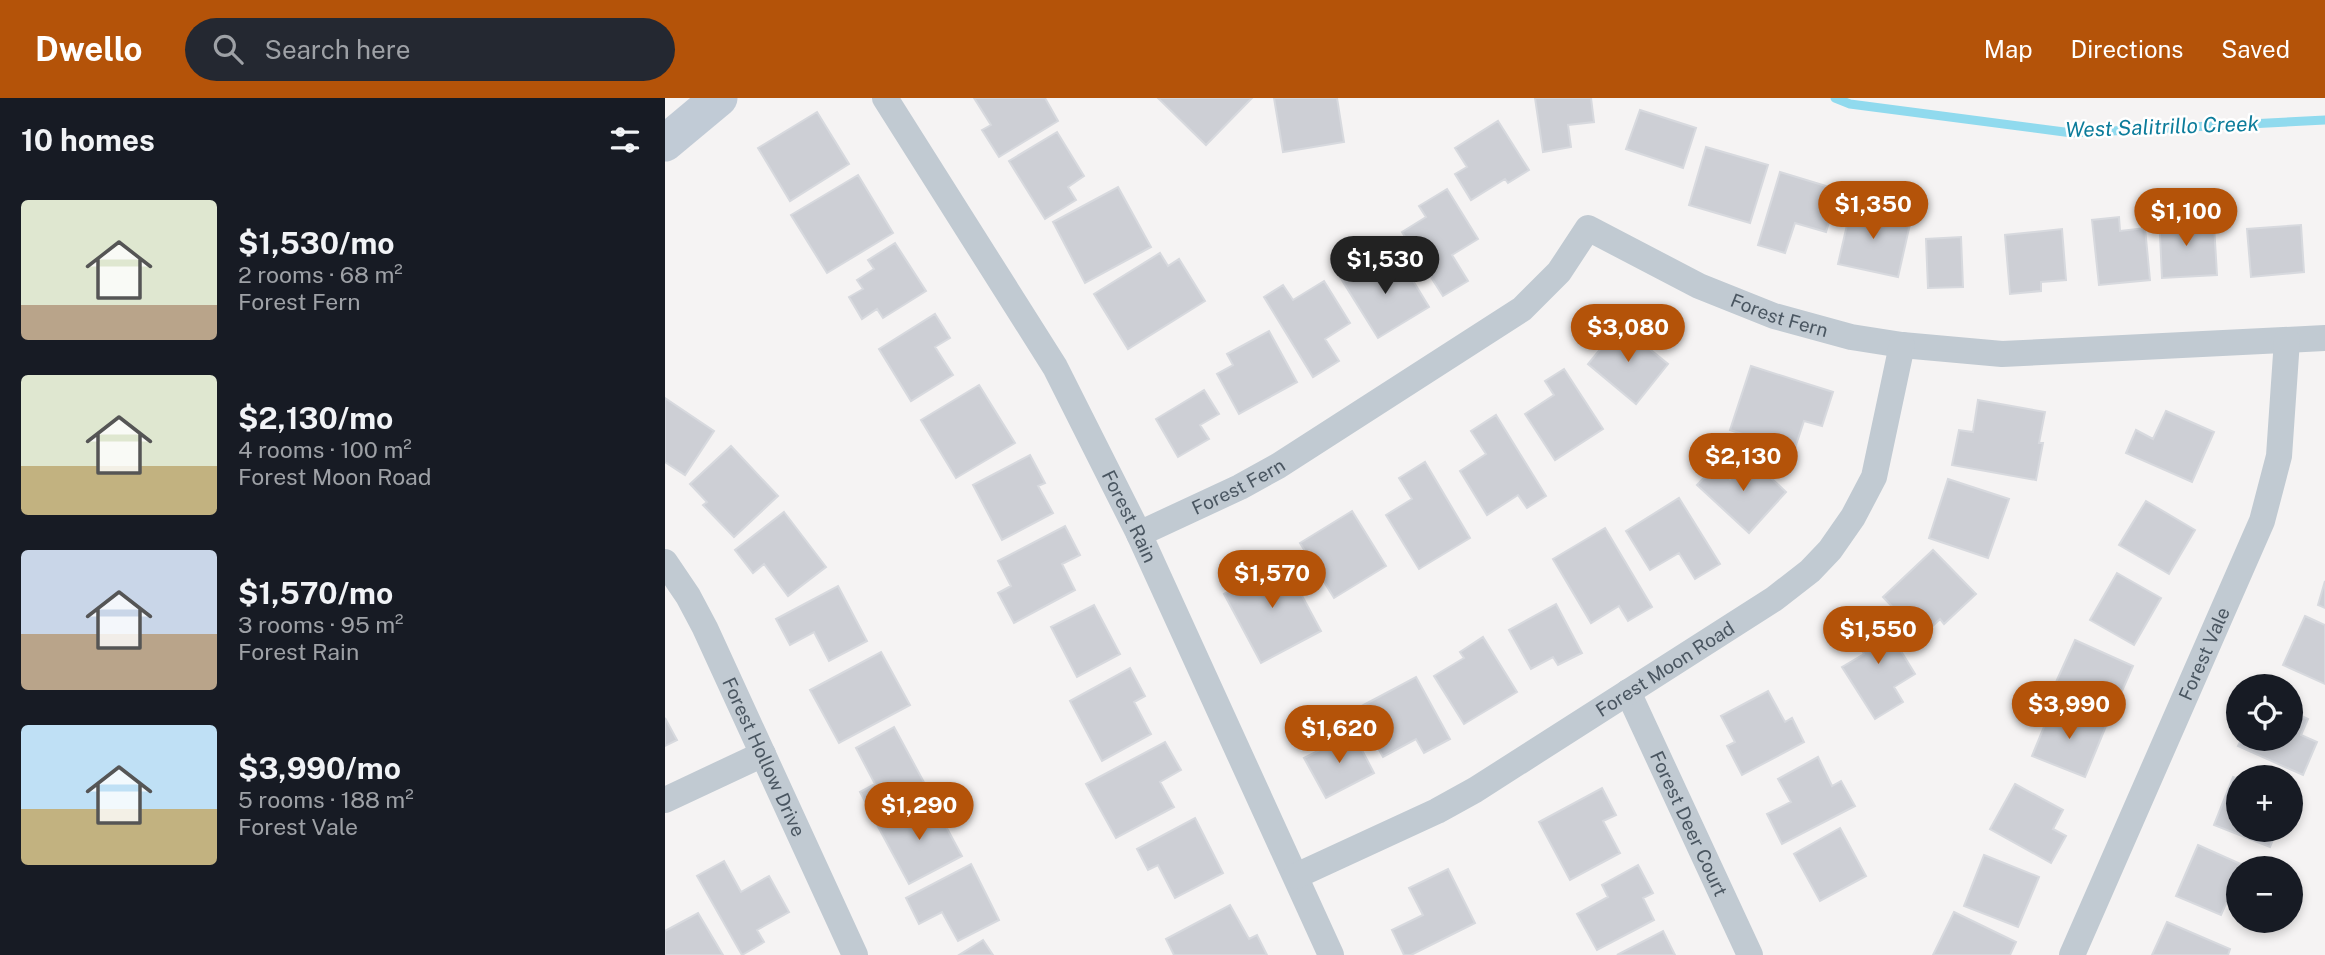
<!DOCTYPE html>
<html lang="en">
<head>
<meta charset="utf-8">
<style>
	:root { --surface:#171b24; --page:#242831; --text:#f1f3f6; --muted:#9ea1a6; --accent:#b45309 }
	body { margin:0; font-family:"Public Sans",sans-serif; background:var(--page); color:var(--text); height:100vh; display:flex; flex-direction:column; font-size:26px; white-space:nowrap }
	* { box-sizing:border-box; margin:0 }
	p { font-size:23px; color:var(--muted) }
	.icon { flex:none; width:38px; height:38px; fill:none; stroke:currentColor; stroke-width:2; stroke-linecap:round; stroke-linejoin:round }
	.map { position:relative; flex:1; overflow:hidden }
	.panel { display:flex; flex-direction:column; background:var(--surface); width:665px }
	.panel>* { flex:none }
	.fabs { position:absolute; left:1561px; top:576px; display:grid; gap:14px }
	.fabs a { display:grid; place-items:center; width:77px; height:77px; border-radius:50%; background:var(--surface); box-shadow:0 4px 10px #0003; font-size:35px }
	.price { position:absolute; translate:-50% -60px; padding:0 16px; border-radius:24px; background:var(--accent); color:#fff; font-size:23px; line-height:46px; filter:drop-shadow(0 2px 4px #0008) }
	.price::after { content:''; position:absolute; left:50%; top:42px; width:21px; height:16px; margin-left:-10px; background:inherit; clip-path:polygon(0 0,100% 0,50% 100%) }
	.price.active { background:#222; color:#fff }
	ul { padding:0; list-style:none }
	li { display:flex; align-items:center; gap:21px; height:175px; padding:0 21px }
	li span { display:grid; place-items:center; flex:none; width:196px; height:140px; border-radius:7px; color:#555 }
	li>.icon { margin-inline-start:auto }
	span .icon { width:84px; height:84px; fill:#fffc; stroke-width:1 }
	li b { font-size:30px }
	h2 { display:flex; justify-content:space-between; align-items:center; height:84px; padding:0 21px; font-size:30px }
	header { display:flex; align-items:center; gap:42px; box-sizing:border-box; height:98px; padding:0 35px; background:var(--accent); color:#fff }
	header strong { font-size:33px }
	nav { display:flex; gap:38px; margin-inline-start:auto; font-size:24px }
	.search { width:490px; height:63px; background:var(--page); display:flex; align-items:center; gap:18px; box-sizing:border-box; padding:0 24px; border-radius:38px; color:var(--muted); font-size:26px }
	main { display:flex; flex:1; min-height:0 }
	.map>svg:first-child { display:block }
</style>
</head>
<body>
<header>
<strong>Dwello</strong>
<div class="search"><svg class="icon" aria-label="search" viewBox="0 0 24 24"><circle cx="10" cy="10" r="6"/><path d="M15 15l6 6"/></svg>Search here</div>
<nav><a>Map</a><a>Directions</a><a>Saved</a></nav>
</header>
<main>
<section class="panel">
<h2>10 homes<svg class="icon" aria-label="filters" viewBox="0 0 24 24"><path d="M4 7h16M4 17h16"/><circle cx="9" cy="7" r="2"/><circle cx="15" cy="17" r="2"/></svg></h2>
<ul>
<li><span style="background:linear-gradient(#dfe7d0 75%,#b9a48a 0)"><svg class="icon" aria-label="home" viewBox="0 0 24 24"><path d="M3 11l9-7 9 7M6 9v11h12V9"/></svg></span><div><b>$1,530/mo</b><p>2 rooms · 68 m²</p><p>Forest Fern</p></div></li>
<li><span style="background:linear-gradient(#dfe7d0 65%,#c2b280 0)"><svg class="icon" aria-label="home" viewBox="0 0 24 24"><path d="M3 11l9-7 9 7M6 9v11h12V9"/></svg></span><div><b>$2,130/mo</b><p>4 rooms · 100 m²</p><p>Forest Moon Road</p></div></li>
<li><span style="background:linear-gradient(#c9d6e8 60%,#b9a48a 0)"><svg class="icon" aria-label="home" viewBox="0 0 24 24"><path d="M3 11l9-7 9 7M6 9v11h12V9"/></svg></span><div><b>$1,570/mo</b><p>3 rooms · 95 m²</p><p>Forest Rain</p></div></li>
<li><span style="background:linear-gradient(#bfe0f5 60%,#c2b280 0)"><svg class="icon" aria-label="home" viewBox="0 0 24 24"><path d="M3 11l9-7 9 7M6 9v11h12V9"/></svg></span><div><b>$3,990/mo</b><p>5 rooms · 188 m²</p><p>Forest Vale</p></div></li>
</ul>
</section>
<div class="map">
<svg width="1660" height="857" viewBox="0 0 1660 857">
	<rect width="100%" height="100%" fill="#f5f3f3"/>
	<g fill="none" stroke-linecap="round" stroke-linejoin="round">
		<path stroke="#90daee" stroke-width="9" d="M1170,0L1185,6L1407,35L1660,22"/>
	</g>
	<path fill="#cdcfd5" stroke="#d7d9de" stroke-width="2" d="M309,0H380L393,23L334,59L317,32L326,27Z
		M493,0H587L541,47Z
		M609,0H672L679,44L618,54Z
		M870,0H926L929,24L903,27L906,49L878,54Z
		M975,12L1031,30L1018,70L961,51Z
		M152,14L184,66L125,103L93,50Z
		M833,23L864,72L843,85L840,81L806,102L790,76L802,69L790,50Z
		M392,34L419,78L403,89L411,102L380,121L344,63Z
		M1041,49L1103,67L1085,125L1024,107Z
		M1115,74L1174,92L1161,134L1130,125L1120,155L1093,147Z
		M193,77L228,135L162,175L126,117Z
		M453,89L486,149L420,185L388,124Z
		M782,91L813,141L787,157L803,183L778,198L737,134L761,119L754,108Z
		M1188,101L1212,107L1210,117L1245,126L1233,179L1173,166Z
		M1521,114L1522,129L1549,127L1552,177L1497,180L1494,116Z
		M1454,119L1455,133L1480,130L1485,182L1434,187L1427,122Z
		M1636,127L1639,174L1586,179L1582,131Z
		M1397,131L1401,182L1376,184V193L1345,196L1340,137Z
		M1296,139L1298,189L1263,190L1261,141Z
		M230,145L261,193L218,220L212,211L197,221L184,199L198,191L192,182L209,171L203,162Z
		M495,155L503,168L514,161L540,203L463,251L429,196Z
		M733,158L764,209L713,240L675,179L694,167L700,178Z
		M659,183L685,225L660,241L674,263L648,279L599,199L618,187L628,202Z
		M270,216L285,240L270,249L288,277L246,303L214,251Z
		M955,227L1003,266L971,306L923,266Z
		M604,233L632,284L574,316L552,276L568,267L562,256Z
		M1086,268L1168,294L1157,328L1139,323L1129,353L1065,332Z
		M899,271L938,331L890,362L860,316L889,297L880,283Z
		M314,287L350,345L291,380L256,322Z
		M539,292L554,316L535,327L544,341L513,359L491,321Z
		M0,300L49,333L20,377L0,364Z
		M1313,302L1380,314L1374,345H1378L1371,382L1287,367L1294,332L1308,334Z
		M1501,313L1549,334L1527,384L1461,355L1471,332L1488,341Z
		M831,317L881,398L862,410L853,397L822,417L795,373L821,356L806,333Z
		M66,348L113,398L69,439L38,407L42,404L25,386Z
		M365,357L380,385L373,388L388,415L337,442L308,387Z
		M1085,360L1121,394L1084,435L1032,387L1051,367L1065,381Z
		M760,364L805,440L754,471L721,417L747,401L734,380Z
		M1283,381L1344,401L1323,460L1264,440Z
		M1014,400L1055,466L1030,481L1014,455L985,472L961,433Z
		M1481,403L1530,432L1504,476L1454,447Z
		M687,413L721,468L669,500L635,445Z
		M119,414L161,469L123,498L99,466L88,475L70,452Z
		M400,428L415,457L397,466L410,492L349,525L333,495L346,488L333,463Z
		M940,430L987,509L963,523L954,508L926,525L888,461Z
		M1268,452L1311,496L1279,526L1275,521L1256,539L1218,499Z
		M614,455L656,533L596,565L559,496L591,478L587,470Z
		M1452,475L1496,500L1469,547L1425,522Z
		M1660,483V510L1653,507Z
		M173,488L202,543L164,563L149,534L125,547L111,521Z
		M891,506L917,555L893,567L888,559L866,571L844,532Z
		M429,507L455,556L412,579L386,529Z
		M1212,514L1250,576L1229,589L1238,604L1210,621L1177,569L1199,556L1184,532Z
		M1640,518L1660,527V586L1618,567Z
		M818,539L852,594L799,626L769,578L799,560L795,554Z
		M1410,542L1468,568L1446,618L1387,593Z
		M216,554L245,607L174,645L145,592Z
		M465,570L480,598L469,604L486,636L437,663L405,603Z
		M751,579L785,641L759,655L751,641L718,659L691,611Z
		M1103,593L1120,624L1127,620L1139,644L1077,677L1062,648L1070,644L1056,618Z
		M1388,607L1441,628L1420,679L1367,658Z
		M1626,613L1643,621L1636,637L1652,644L1638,677L1573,648L1577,640H1626Z
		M0,620L12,642L0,648Z
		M229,629L261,688L207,717L195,694L210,686L191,650Z
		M688,635L709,675L661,700L639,660Z
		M500,644L516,672L495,684L509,709L451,740L421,686Z
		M1153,659L1167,688L1176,683L1190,708L1117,746L1102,716L1126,704L1113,681Z
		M1568,679L1573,681V732H1612L1605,749L1549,727Z
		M1350,686L1398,712L1388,731L1401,738L1386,765L1325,731Z
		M937,690L951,717L938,723L955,755L905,782L874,724Z
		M249,706L257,721L272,712L297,758L244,786L211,725Z
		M530,720L558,775L510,800L493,767L483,772L472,751Z
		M1175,730L1201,778L1155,803L1129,756Z
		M1533,747L1578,767L1577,770H1573V778L1556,817L1511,798Z
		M1319,757L1374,779L1353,829L1299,808Z
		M59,763L76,794L104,778L124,814L92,832L99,844L77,857L32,778Z
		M306,766L334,822L293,843L277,814L254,826L241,800Z
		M973,767L988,795L978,800L989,822L932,852L912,816L943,799L937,787Z
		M783,771L810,825L746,857H739L727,832L758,817L744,790Z
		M565,807L584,841L592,837L602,857H509L501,841Z
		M1289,814L1351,844L1345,857H1268Z
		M33,815L58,857H0V833Z
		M1502,824L1565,851L1563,857H1487Z
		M998,833L1010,857H952Z
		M318,842L328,857H294Z"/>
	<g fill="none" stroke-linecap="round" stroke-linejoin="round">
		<g stroke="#c1cad2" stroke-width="26">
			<path id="s1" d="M220,0L390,269L474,436L666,857"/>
			<path id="s2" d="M474,436L575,389L613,368L857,211L894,174L923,130L1034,188L1109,218L1186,239L1237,247L1337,256L1660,240"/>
			<path id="s3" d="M0,464L23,498L40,530L190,857"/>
			<path id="s4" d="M963,594L1085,857"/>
			<path d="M0,702L98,656"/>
			<path id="s5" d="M631,778L772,713L810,692L1109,501L1145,473L1165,452L1188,419L1209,379L1237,247"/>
			<path id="s6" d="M1407,857L1597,423L1614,358L1622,242"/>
		</g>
		<path stroke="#c1cbd6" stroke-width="37" d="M0,45L54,0"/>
	</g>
	<g text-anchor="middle" stroke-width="5" stroke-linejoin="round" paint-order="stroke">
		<g font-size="19" fill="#4a5661" stroke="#fff">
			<text dy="7" stroke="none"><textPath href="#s2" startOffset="761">Forest Fern</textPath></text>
			<text dy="7" stroke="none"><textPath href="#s2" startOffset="110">Forest Fern</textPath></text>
			<text dy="7" stroke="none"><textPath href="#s1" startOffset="485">Forest Rain</textPath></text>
			<text dy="7" stroke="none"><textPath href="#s6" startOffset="329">Forest Vale</textPath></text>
			<text dy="7" stroke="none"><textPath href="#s5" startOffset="424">Forest Moon Road</textPath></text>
			<text dy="7" stroke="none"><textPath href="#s3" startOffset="219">Forest Hollow Drive</textPath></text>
			<text dy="7" stroke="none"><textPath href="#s4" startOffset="145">Forest Deer Court</textPath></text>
		</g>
		<g font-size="21" font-style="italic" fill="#0c7c9b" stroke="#fff">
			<text transform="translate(1497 29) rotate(-2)" y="7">West Salitrillo Creek</text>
		</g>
	</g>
</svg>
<div class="fabs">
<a><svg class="icon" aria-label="locate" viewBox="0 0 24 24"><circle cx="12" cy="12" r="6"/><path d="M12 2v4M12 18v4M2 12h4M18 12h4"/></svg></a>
<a>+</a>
<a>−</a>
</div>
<b class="price" style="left:1208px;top:143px">$1,350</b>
<b class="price" style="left:1521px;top:150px">$1,100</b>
<b class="price active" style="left:720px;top:198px">$1,530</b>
<b class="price" style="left:963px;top:266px">$3,080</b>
<b class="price" style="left:1078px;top:395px">$2,130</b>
<b class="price" style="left:607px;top:512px">$1,570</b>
<b class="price" style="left:1213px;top:568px">$1,550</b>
<b class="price" style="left:1404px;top:643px">$3,990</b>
<b class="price" style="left:674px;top:667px">$1,620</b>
<b class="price" style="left:254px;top:744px">$1,290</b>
</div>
</main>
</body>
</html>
